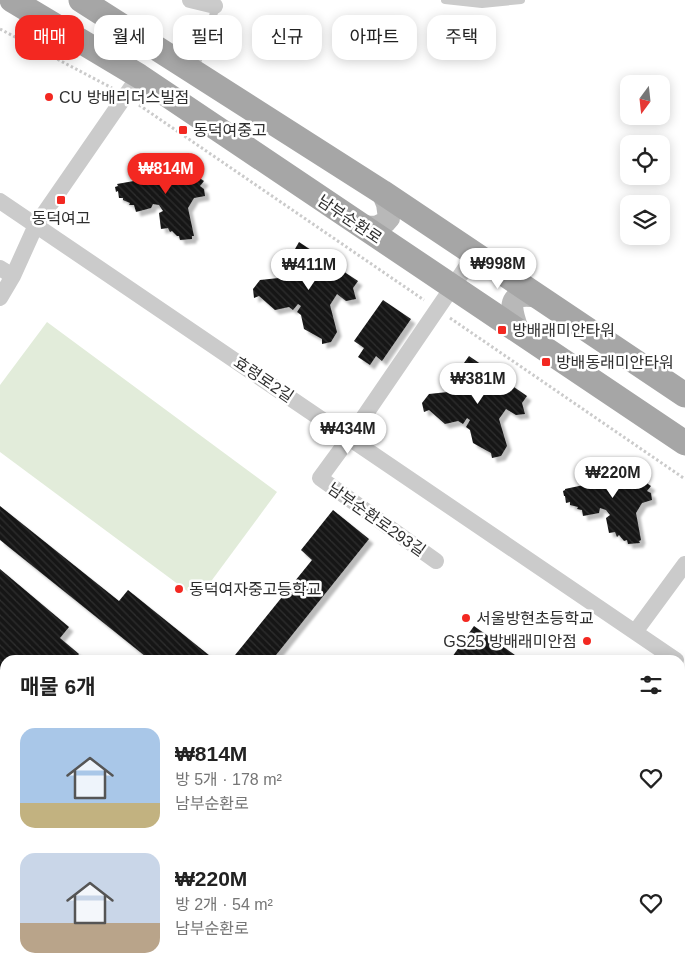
<!DOCTYPE html>
<html lang="ko">
<head>
<meta charset="utf-8">
<style>
	:root { --surface:#fff; --page:#f2f2f2; --text:#222; --muted:#767676; --accent:#f32821 }
	body { margin:0; font-family:Arial,"Noto Sans KR",sans-serif; background:var(--page); color:var(--text); height:100vh; display:flex; flex-direction:column; font-size:19px; white-space:nowrap }
	* { box-sizing:border-box; margin:0 }
	p { font-size:16px; color:var(--muted) }
	.icon { flex:none; width:28px; height:28px; fill:none; stroke:currentColor; stroke-width:2; stroke-linecap:round; stroke-linejoin:round }
	.map { position:relative; flex:1; overflow:hidden }
	.drawer { position:absolute; left:0px; top:655px; width:685px; height:320px; display:flex; flex-direction:column; background:var(--surface); border-radius:15px 15px 0 0; box-shadow:0 2px 12px #0003 }
	.drawer>* { flex:none }
	.banner { position:absolute; left:15px; top:15px; width:655px; height:45px; display:flex; gap:10px }
	.needle { width:32px; rotate:195deg }
	.buttons { position:absolute; left:620px; top:75px; display:grid; gap:10px }
	.buttons a { display:grid; place-items:center; width:50px; height:50px; border-radius:10px; background:var(--surface); box-shadow:0 2px 12px #0003; font-size:25px }
	.price { position:absolute; translate:-50% -42px; padding:0 11px; border-radius:18px; background:#fff; color:#222; font-size:16px; line-height:32px; filter:drop-shadow(0 1px 2px #0008) }
	.price::after { content:''; position:absolute; left:50%; top:30px; width:15px; height:11px; margin-left:-8px; background:inherit; clip-path:polygon(0 0,100% 0,50% 100%) }
	.price.selected { background:var(--accent); color:#fff }
	ul { padding:0; list-style:none }
	li { display:flex; align-items:center; gap:15px; height:125px; padding:0 20px }
	li span { display:grid; place-items:center; flex:none; width:140px; height:100px; border-radius:15px; color:#555 }
	li>.icon { margin-inline-start:auto }
	span .icon { width:60px; height:60px; fill:#fffc; stroke-width:1 }
	li b { font-size:21px }
	h2 { display:flex; justify-content:space-between; align-items:center; height:60px; padding:0 20px; font-size:21px }
	.tag { padding:0 18px; border-radius:15px; background:var(--surface); box-shadow:0 2px 12px #0003; font-size:18px; line-height:45px }
	.tag.selected { background:var(--accent); color:#fff }
	.map>svg:first-child { display:block }
</style>
</head>
<body>
<div class="map">
<svg width="685" height="975" viewBox="0 0 685 975">
	<defs>
		<pattern id="building-back-hatch" width="6" height="6" patternUnits="userSpaceOnUse" patternTransform="scale(1.25)"><rect width="6" height="6" fill="#151515"/><path d="M-1 5l2 2M0 0l6 6M5-1l2 2" fill="none" stroke="#2f2f2f"/></pattern>
		<filter id="shadow"><feDropShadow dx="4.5" dy="4.5" stdDeviation="1" flood-color="#0004"/></filter>
	</defs>
	<rect width="100%" height="100%" fill="#fff"/>
	<path fill="#e2ecda" d="M47,322L277,492L198,599L0,452V385Z"/>
	<path fill="url(#building-back-hatch)" filter="url(#shadow)" d="M165,155L204,181L200,186L204,189L205,196L194,198L188,208L194,236H192V239L180,240L179,236H177L172,231L170,232L168,228L161,229L159,213L163,211L159,205L153,204L151,208L136,212L134,205H129L130,203L123,200V198H119L118,191L116,192L115,187L118,186L117,184L145,179L152,170L151,159L158,158L161,160Z
		M299,242L358,281L353,288L356,299L346,301L337,294L330,305L337,332L331,342L322,344V339L304,329L301,315L297,312L301,306L298,304L293,310L289,307L275,310L259,296L254,298L253,289L260,280L288,277L295,266L285,259L284,250L295,249Z
		M383,300L411,319L382,361L376,356L370,365L358,357L364,348L354,341Z
		M469,356L527,396L522,403L525,414L516,415L506,409L499,419L507,446L501,456L492,458L491,453L473,443L470,430L466,427L470,420L467,418L463,424L458,421L445,424L429,410L424,412L422,403L429,394L457,391L465,380L455,374L453,365L464,363Z
		M612,459L651,486L647,491L651,493L652,500L642,503L636,513L641,540L639,541L640,543L628,544L627,540L624,541L619,535L617,537L615,532L609,533L606,518L610,515L606,510L600,508L599,513L583,516L582,510L577,509L578,507L570,505V502L566,503L565,496H564L563,491L565,490V489L593,483L600,474L598,464L605,462L608,465Z
		M0,506L119,601L128,590L215,660H150L0,540Z
		M333,510L369,539L272,660H231L312,560L301,550Z
		M0,569L69,627L60,638L79,654L74,660H5V700L0,706Z
		M474,626L522,660H450Z"/>
	<g fill="none" stroke-linecap="round" stroke-linejoin="round">
		<path stroke="#cbcbcb" stroke-width="3" stroke-dasharray="2.5 2.5" stroke-linecap="butt" d="M0,29L112,88
			M139,105L424,300
			M450,318L685,479"/>
		<path stroke="#cbcbcb" stroke-width="8" d="M445,0L482,4L521,0
			M195,67L207,38L216,5"/>
		<path stroke="#cbcbcb" stroke-width="16" d="M190,0L215,6
			M0,201L676,660
			M0,268L13,276
			M0,298L13,276L36,225L139,76
			M436,561L320,478L350,437L475,254
			M635,632L685,564"/>
		<path stroke="#b8b8b8" stroke-width="22" d="M358,224C371,228 381,229 389,218L387,204L382,192
			M518,330C510,307 506,291 538,297"/>
		<path stroke="#a6a6a6" stroke-width="25" d="M12,0L139,76L685,443
			M81,0L382,192L685,395"/>
	</g>
	<g fill="#f32821" stroke="#fff" stroke-width="2">
		<circle cx="49" cy="97" r="5"/>
		<rect x="178" y="125" width="10" height="10" rx="2.5"/>
		<rect x="56" y="195" width="10" height="10" rx="2.5"/>
		<rect x="497" y="325" width="10" height="10" rx="2.5"/>
		<rect x="541" y="357" width="10" height="10" rx="2.5"/>
		<circle cx="179" cy="589" r="5"/>
		<circle cx="466" cy="618" r="5"/>
		<circle cx="587" cy="641" r="5"/>
	</g>
	<g text-anchor="middle" stroke-width="5" stroke-linejoin="round" paint-order="stroke">
		<g font-size="16" fill="#2e2e2e" stroke="#fff" text-anchor="start">
			<text x="59" y="103">CU 방배리더스빌점</text>
			<text x="193" y="136">동덕여중고</text>
			<text x="61" y="224" text-anchor="middle">동덕여고</text>
			<text x="512" y="336">방배래미안타워</text>
			<text x="556" y="368">방배동래미안타워</text>
			<text x="189" y="595">동덕여자중고등학교</text>
			<text x="476" y="624">서울방현초등학교</text>
			<text x="577" y="647" text-anchor="end">GS25 방배래미안점</text>
		</g>
		<g font-size="16" fill="#2e2e2e" stroke="#fff">
			<text transform="translate(350 219) rotate(34)" y="6">남부순환로</text>
			<text transform="translate(264 379) rotate(34)" y="6">효령로2길</text>
			<text transform="translate(377 519) rotate(35)" y="6">남부순환로293길</text>
		</g>
	</g>
</svg>
<div class="buttons">
<a><svg class="needle" viewBox="-14 -14 28 28"><path d="M0-13l5 13h-10z" fill="#e53935"/><path d="M0 13l5-13h-10z" fill="#767676"/></svg></a>
<a><svg class="icon" aria-label="locate" viewBox="0 0 24 24"><circle cx="12" cy="12" r="6"/><path d="M12 2v4M12 18v4M2 12h4M18 12h4"/></svg></a>
<a><svg class="icon" aria-label="layers" viewBox="0 0 24 24"><path d="M12 4l9 5-9 5-9-5zM3 14l9 5 9-5"/></svg></a>
</div>
<b class="price selected" style="left:166px;top:195px">₩814M</b>
<b class="price" style="left:498px;top:290px">₩998M</b>
<b class="price" style="left:309px;top:291px">₩411M</b>
<b class="price" style="left:478px;top:405px">₩381M</b>
<b class="price" style="left:348px;top:455px">₩434M</b>
<b class="price" style="left:613px;top:499px">₩220M</b>
<div class="banner">
<a class="tag selected">매매</a>
<a class="tag">월세</a>
<a class="tag">필터</a>
<a class="tag">신규</a>
<a class="tag">아파트</a>
<a class="tag">주택</a>
</div>
<section class="drawer">
<h2>매물 6개<svg class="icon" aria-label="filters" viewBox="0 0 24 24"><path d="M4 7h16M4 17h16"/><circle cx="9" cy="7" r="2"/><circle cx="15" cy="17" r="2"/></svg></h2>
<ul>
<li><span style="background:linear-gradient(#a9c7e8 75%,#c2b280 0)"><svg class="icon" aria-label="home" viewBox="0 0 24 24"><path d="M3 11l9-7 9 7M6 9v11h12V9"/></svg></span><div><b>₩814M</b><p>방 5개 · 178 m²</p><p>남부순환로</p></div><svg class="icon" aria-label="heart" viewBox="0 0 24 24"><path d="M12 20l-8-8c-3-5 5-10 8-4 3-6 11-1 8 4z"/></svg></li>
<li><span style="background:linear-gradient(#c9d6e8 70%,#b9a48a 0)"><svg class="icon" aria-label="home" viewBox="0 0 24 24"><path d="M3 11l9-7 9 7M6 9v11h12V9"/></svg></span><div><b>₩220M</b><p>방 2개 · 54 m²</p><p>남부순환로</p></div><svg class="icon" aria-label="heart" viewBox="0 0 24 24"><path d="M12 20l-8-8c-3-5 5-10 8-4 3-6 11-1 8 4z"/></svg></li>
</ul>
</section>
</div>
</body>
</html>
